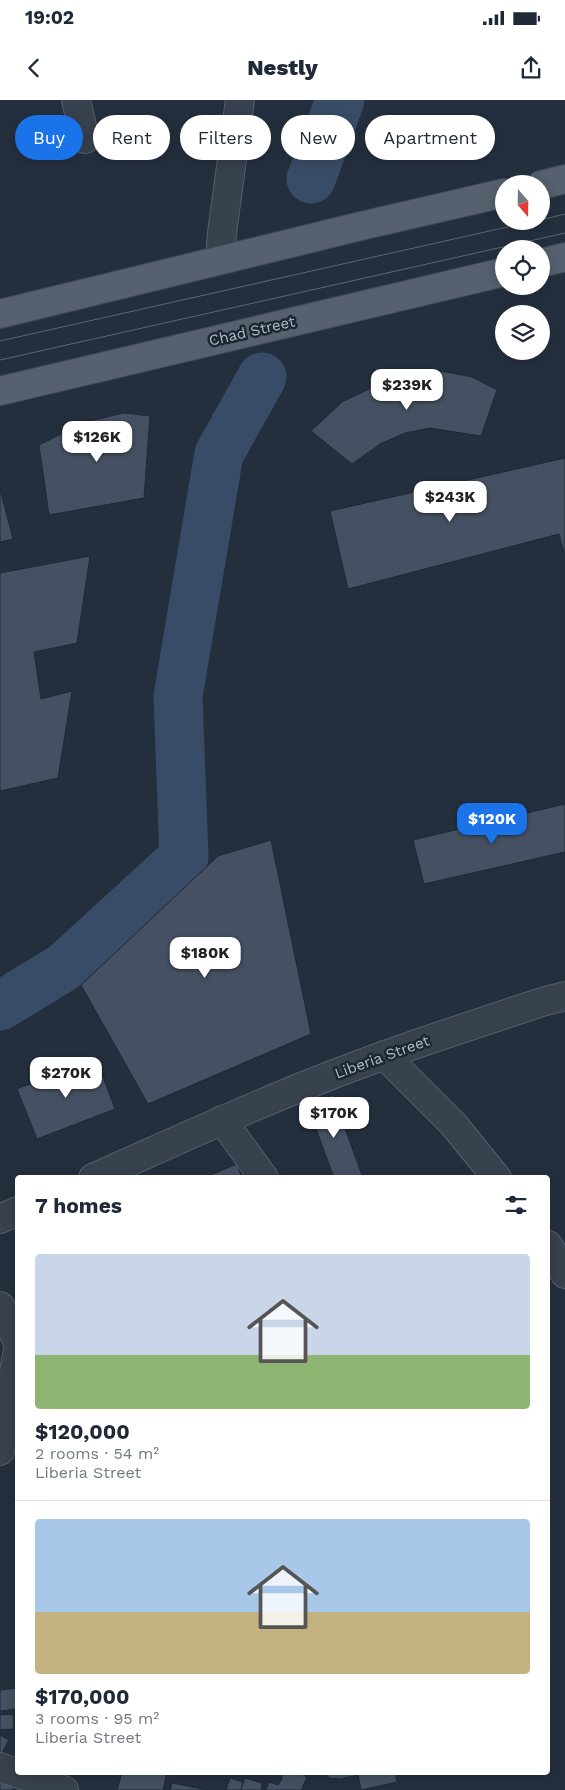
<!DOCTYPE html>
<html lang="en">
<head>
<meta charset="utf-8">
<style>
	:root { --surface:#fff; --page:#f2f2f3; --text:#1f2937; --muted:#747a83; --line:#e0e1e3; --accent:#1a73e8 }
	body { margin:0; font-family:"Work Sans",sans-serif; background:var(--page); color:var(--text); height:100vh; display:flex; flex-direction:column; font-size:19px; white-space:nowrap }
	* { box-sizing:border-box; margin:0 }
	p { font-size:16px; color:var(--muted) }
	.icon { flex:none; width:28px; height:28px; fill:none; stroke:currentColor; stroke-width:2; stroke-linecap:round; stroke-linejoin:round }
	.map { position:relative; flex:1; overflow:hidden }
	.panel { position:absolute; left:15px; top:1075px; width:535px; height:600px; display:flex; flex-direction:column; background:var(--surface); border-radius:5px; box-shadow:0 2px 12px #0003 }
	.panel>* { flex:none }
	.banner { position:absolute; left:15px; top:15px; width:535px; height:45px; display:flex; gap:10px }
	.needle { width:32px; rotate:160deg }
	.fabs { position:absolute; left:495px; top:75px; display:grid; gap:10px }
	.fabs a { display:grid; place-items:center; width:55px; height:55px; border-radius:50%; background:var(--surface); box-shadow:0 2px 12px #0003; font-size:25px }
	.price { position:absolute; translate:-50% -42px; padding:0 11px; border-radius:10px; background:#fff; color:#222; font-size:16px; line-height:32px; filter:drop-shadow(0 1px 2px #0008) }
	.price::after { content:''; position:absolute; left:50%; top:30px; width:15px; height:11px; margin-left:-8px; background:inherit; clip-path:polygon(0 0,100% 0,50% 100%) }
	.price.on { background:var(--accent); color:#fff }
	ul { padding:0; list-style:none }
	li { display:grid; align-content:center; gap:10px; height:265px; padding:0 20px }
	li+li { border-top:1px solid var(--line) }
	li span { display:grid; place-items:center; height:155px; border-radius:5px; color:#555 }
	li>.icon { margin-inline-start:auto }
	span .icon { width:90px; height:90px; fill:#fffc; stroke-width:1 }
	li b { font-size:21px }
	h2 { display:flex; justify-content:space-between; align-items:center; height:60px; padding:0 20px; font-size:21px }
	.pill { padding:0 18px; border-radius:22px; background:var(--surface); box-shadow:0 2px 12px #0003; font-size:18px; line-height:45px }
	.pill.on { background:var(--accent); color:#fff }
	.status { display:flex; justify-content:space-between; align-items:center; height:35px; padding:0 25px; background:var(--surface); direction:ltr }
	.status svg { height:14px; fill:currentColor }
	header { display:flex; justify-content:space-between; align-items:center; height:65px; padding:0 20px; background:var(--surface); font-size:22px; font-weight:800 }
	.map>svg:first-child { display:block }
</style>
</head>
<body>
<div class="status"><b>19:02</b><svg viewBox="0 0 49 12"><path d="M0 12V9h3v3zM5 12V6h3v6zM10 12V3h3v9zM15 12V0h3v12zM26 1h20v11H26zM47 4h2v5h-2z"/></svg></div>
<header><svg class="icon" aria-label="back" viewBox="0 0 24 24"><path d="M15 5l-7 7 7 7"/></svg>Nestly<svg class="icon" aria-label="share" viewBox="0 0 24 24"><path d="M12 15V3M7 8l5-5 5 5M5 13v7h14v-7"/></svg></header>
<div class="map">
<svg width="565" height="1690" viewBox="0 0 565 1690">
	<rect width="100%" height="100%" fill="#242f3e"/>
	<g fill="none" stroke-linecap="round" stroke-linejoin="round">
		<path stroke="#394c67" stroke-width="49" d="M311,79L340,0
			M0,906L64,867L184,757L178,596L219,354L262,277"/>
	</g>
	<path fill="#455162" stroke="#1f2835" d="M436,270L472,277L497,290L481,336L430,328L405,333L380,344L352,364L311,331L342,302L390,279Z
		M124,313L150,316L144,398L49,415L39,345L85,322Z
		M565,358V456L559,434L348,489L330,411Z
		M0,389L13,439L0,442Z
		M90,456L77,543L34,552L41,599L72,591L58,678L0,691V473Z
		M565,704V752L424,784L413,740Z
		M271,740L311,934L148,1004L81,885L218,756Z
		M96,958L115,1009L37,1039L17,989Z
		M333,995L363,1078H334L307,1004Z
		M237,1064L242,1078H203Z
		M18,1588V1609L0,1611V1590Z
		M13,1614L14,1629L0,1630V1615Z
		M0,1635L9,1640L1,1654H0Z
		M122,1672H167L163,1690H117Z
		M282,1672H298L307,1677L301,1690H266L269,1682L278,1685L282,1679Z
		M328,1672H395L397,1682L361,1690L358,1675L340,1679L328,1678Z
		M230,1678L243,1682L241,1690H226Z
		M245,1678L262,1683L261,1690H241Z
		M0,1681L14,1687L12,1690H0Z
		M172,1683L208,1690H170Z"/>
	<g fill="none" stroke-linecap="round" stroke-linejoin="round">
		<defs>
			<path id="minor" d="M76,0L85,39
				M220,160L222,133L240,0
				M384,955L454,1025L497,1078
				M222,1020L264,1078
				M93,1078C165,1046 236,1013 309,984C385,953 464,928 542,902L565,896
				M0,1119L18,1111
				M548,1145L565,1174
				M0,1206L18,1242
				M0,1351L18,1249
				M0,1667L64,1690"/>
			<path id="major" d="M541,85L565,79
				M541,163L565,157
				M0,214L361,126L504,93
				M0,291L504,172"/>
		</defs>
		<use href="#minor" stroke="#565f6c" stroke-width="30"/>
		<use href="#major" stroke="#414a57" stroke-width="30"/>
		<use href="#minor" stroke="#38414e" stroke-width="28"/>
		<use href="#major" stroke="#56606e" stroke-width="28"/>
		<path stroke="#5a6575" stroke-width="1" d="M541,120L565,114
			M0,241L534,121
			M0,260L565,133"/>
	</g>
	<g text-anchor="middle" stroke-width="5" stroke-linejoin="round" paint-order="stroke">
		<g font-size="15" fill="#b4bcc9" stroke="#1d2633">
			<text transform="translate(252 231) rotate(-13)" y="5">Chad Street</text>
			<text transform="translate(382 957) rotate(-20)" y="5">Liberia Street</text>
		</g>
	</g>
</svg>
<div class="fabs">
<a><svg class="needle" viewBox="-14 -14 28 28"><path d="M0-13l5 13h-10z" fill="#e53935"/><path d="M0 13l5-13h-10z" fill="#747a83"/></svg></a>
<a><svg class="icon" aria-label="locate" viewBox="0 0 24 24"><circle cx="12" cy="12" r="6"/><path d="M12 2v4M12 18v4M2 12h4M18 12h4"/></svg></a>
<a><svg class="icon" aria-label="layers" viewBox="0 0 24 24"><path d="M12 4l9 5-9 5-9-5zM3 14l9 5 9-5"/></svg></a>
</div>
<b class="price" style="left:407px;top:311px">$239K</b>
<b class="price" style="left:97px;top:363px">$126K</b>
<b class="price" style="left:450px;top:423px">$243K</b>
<b class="price on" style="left:492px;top:745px">$120K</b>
<b class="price" style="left:205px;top:879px">$180K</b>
<b class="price" style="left:66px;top:999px">$270K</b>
<b class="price" style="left:334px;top:1039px">$170K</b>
<div class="banner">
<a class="pill on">Buy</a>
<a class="pill">Rent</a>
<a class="pill">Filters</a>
<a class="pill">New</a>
<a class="pill">Apartment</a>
</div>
<section class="panel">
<h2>7 homes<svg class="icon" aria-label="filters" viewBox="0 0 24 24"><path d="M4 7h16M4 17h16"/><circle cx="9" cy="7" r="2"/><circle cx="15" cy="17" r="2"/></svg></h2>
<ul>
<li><span style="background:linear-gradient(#c9d6e8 65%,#8fb573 0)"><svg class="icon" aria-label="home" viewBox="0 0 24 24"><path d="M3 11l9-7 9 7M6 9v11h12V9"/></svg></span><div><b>$120,000</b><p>2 rooms · 54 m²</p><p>Liberia Street</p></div></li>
<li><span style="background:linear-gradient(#a9c7e8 60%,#c2b280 0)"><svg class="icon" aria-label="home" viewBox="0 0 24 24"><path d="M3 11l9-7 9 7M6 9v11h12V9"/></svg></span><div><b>$170,000</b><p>3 rooms · 95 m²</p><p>Liberia Street</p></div></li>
</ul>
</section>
</div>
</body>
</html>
